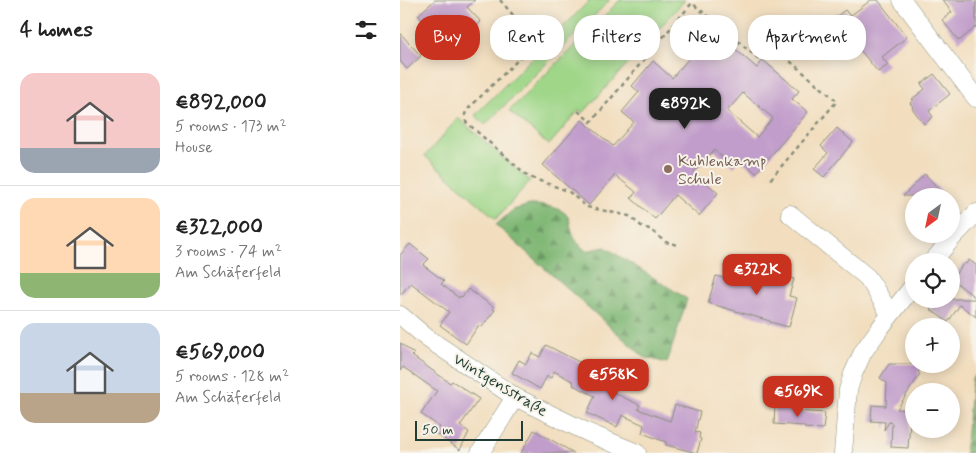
<!DOCTYPE html>
<html lang="en">
<head>
<meta charset="utf-8">
<style>
	:root { --surface:#fff; --page:#f6f6f6; --text:#222; --muted:#767676; --line:#e0e0e0; --accent:#c8321e }
	body { margin:0; font-family:Mynerve,sans-serif; background:var(--page); color:var(--text); height:100vh; display:flex; flex-direction:column; font-size:19px; white-space:nowrap }
	* { box-sizing:border-box; margin:0 }
	p { font-size:16px; color:var(--muted) }
	.icon { flex:none; width:28px; height:28px; fill:none; stroke:currentColor; stroke-width:2; stroke-linecap:round; stroke-linejoin:round }
	.map { position:relative; flex:1; overflow:hidden }
	.drawer { display:flex; flex-direction:column; background:var(--surface); width:400px }
	.drawer>* { flex:none }
	.top-card { position:absolute; left:15px; top:15px; width:475px; height:45px; display:flex; gap:10px }
	.needle { width:32px; rotate:213deg }
	.fabs { position:absolute; left:505px; top:188px; display:grid; gap:10px }
	.fabs a { display:grid; place-items:center; width:55px; height:55px; border-radius:50%; background:var(--surface); box-shadow:0 2px 12px #0003; font-size:25px }
	.scale { position:absolute; left:15px; bottom:12px; width:108px; box-sizing:border-box; padding-left:5px; border:2px solid #1f3d34; border-top:0; font-size:14px; line-height:18px; white-space:nowrap; color:#1f3d34; -webkit-text-stroke:4px #f7f3e8; paint-order:stroke }
	.price { position:absolute; translate:-50% -42px; padding:0 11px; border-radius:10px; background:var(--accent); color:#fff; font-size:16px; line-height:32px; filter:drop-shadow(0 1px 2px #0008) }
	.price::after { content:''; position:absolute; left:50%; top:30px; width:15px; height:11px; margin-left:-8px; background:inherit; clip-path:polygon(0 0,100% 0,50% 100%) }
	.price.current { background:#222; color:#fff }
	ul { padding:0; list-style:none }
	li { display:flex; align-items:center; gap:15px; height:125px; padding:0 20px }
	li+li { border-top:1px solid var(--line) }
	li span { display:grid; place-items:center; flex:none; width:140px; height:100px; border-radius:15px; color:#555 }
	li>.icon { margin-inline-start:auto }
	span .icon { width:60px; height:60px; fill:#fffc; stroke-width:1 }
	li b { font-size:21px }
	h2 { display:flex; justify-content:space-between; align-items:center; height:60px; padding:0 20px; font-size:21px }
	.chip { padding:0 18px; border-radius:20px; background:var(--surface); box-shadow:0 2px 12px #0003; font-size:18px; line-height:45px }
	.chip.current { background:var(--accent); color:#fff }
	main { display:flex; flex:1; min-height:0 }
	.map>svg:first-child { display:block }
</style>
</head>
<body>
<main>
<section class="drawer">
<h2>4 homes<svg class="icon" aria-label="filters" viewBox="0 0 24 24"><path d="M4 7h16M4 17h16"/><circle cx="9" cy="7" r="2"/><circle cx="15" cy="17" r="2"/></svg></h2>
<ul>
<li><span style="background:linear-gradient(#f6c9c9 75%,#9aa5b1 0)"><svg class="icon" aria-label="home" viewBox="0 0 24 24"><path d="M3 11l9-7 9 7M6 9v11h12V9"/></svg></span><div><b>€892,000</b><p>5 rooms · 173 m²</p><p>House</p></div></li>
<li><span style="background:linear-gradient(#ffd9b3 75%,#8fb573 0)"><svg class="icon" aria-label="home" viewBox="0 0 24 24"><path d="M3 11l9-7 9 7M6 9v11h12V9"/></svg></span><div><b>€322,000</b><p>3 rooms · 74 m²</p><p>Am Schäferfeld</p></div></li>
<li><span style="background:linear-gradient(#c9d6e8 70%,#b9a48a 0)"><svg class="icon" aria-label="home" viewBox="0 0 24 24"><path d="M3 11l9-7 9 7M6 9v11h12V9"/></svg></span><div><b>€569,000</b><p>5 rooms · 128 m²</p><p>Am Schäferfeld</p></div></li>
</ul>
</section>
<div class="map">
<svg width="576" height="453" viewBox="0 0 576 453">
	<defs>
		<pattern id="forest-firs" width="22" height="20" patternUnits="userSpaceOnUse" patternTransform="scale(1.25)"><rect width="22" height="20" fill="#7fb774"/><path d="M5 1l3.5 6h-7zM16 11l3.5 6h-7z" fill="#679660"/></pattern>
	</defs>
	<rect width="100%" height="100%" fill="#f7f3e8"/>
	<filter id="ink" filterUnits="userSpaceOnUse"><feTurbulence type="fractalNoise" baseFrequency=".02" numOctaves="2"/><feDisplacementMap in="SourceGraphic" scale="10" xChannelSelector="R" yChannelSelector="G"/><feConvolveMatrix kernelMatrix="1 2 1 2 8 2 1 2 1" color-interpolation-filters="sRGB"/></filter>
	<filter id="wash" filterUnits="userSpaceOnUse"><feTurbulence type="fractalNoise" baseFrequency=".0096" numOctaves="4" result="noise"/><feDisplacementMap in="SourceGraphic" scale="20" xChannelSelector="R" yChannelSelector="G"/><feGaussianBlur stdDeviation="1.12" result="paint"/><feColorMatrix in="noise" values="0 0 0 0 0 0 0 0 0 0 0 0 0 0 0 0 0 1.4 0 .05"/><feComposite in="paint" operator="in"/></filter>
	<g filter="url(#wash)">
		<rect width="100%" height="100%" fill="#f2debf"/>
		<path fill="#9fd688" stroke="#5f8a5e" d="M190,0H210L85,125L75,115Z
			M220,0H285L183,113L179,110L149,145L109,111Z
			M58,118L130,181L96,219L25,156Z"/>
		<path fill="url(#forest-firs)" stroke="#4f7a54" d="M130,205C141,205 162,206 168,217C170,220 170,225 171,228C173,239 178,244 186,251L205,247L287,299L267,363L244,357L96,225L113,210Z
			M576,375V453H565L572,378Z"/>
		<g id="blocks">
			<path fill="#c19dcb" fill-rule="evenodd" d="M35,0H75L67,7L81,22L72,30L64,21L42,41H37L23,25L25,23L18,15Z
				M471,0H478L507,37L482,57L488,65L478,72L434,18L445,10L450,16Z
				M542,0H576V27L559,41L542,20L552,12Z
				M313,30L357,68L363,60L399,91L392,99L408,112L356,173L340,159L334,167L314,150L294,172L318,193L299,216L275,195L255,219L231,198L236,192L215,175L189,205L143,165L182,120L213,146L234,122L222,112L239,92L232,86L253,61L272,78ZM343,93L373,118L357,137L327,111Z
				M0,33L21,56L7,69L0,61Z
				M534,74L550,94L529,111L533,117L524,124L512,108L513,107L510,103L514,100L512,99L525,89L521,84Z
				M437,128L453,142L424,177L414,169L428,153L421,146Z
				M525,174L545,196H503Z
				M10,244L29,259L23,265L44,281L41,284L59,298L60,296L62,297L68,289L94,307L93,309L95,310L82,327L79,325L66,344L40,325L49,312L11,283L0,295V255Z
				M569,260L576,265V298L554,281L556,278L554,276L564,263L566,264Z
				M351,266L394,279L389,296L397,298L389,327L370,322V321L308,303L316,276L345,284Z
				M538,299H576V317L560,305L548,322L530,309Z
				M0,343L14,354L12,356L50,383L52,381L79,399L60,426L69,432L60,450L35,433L40,427L21,414L37,391L3,367L0,371Z
				M146,345L183,364L179,373L216,389L214,393L240,405L238,409L270,421L275,405L300,412L295,432L300,433L299,438L301,439L297,453L266,445V442L242,433L244,425L222,415L217,427L187,413L195,396L173,385L174,382L154,371L151,378L147,376L140,389L112,373L119,360L126,364L132,353L140,357Z
				M489,364H524L518,372L520,374L497,409L511,410L508,448L491,447L492,423L489,422L484,430L485,422L471,421L472,405L486,406L487,383L480,378Z
				M375,405L393,406V411L425,413L423,429L404,428V426L374,424Z
				M134,430L174,453H121Z"/>
		</g>
	</g>
	<g filter="url(#ink)">
		<use href="#blocks" fill-opacity="0" stroke="#888e7a" stroke-width="1"/>
		<g fill="none" stroke-linecap="round" stroke-linejoin="round">
			<defs>
				<path id="minor" d="M502,0L576,98
					M390,214L467,277L472,284L490,314
					M533,261L553,237L576,213
					M0,315L27,338L115,397L189,433L237,453
					M80,453L115,397
					M443,453L448,390L453,374L463,352L480,328L514,285"/>
			</defs>
			<use href="#minor" stroke="#888e7a" stroke-width="19"/>
			<path stroke="#888e7a" stroke-width="2.5" stroke-dasharray="4 4" stroke-linecap="butt" d="M100,0L132,37C134,41 134,43 131,47L68,109L65,114L66,122L129,177L168,191L187,207L229,216L244,228L250,229L265,242L279,245
				M178,111L191,122L292,3L359,59L371,45L437,101L368,182"/>
			<use href="#minor" stroke="#fff" stroke-width="18"/>
		</g>
	</g>
	<circle fill="#8d6e63" stroke="#f7f3e8" stroke-width="2" cx="268" cy="169" r="5"/>
	<g text-anchor="middle" stroke-width="4" stroke-linejoin="round" paint-order="stroke">
		<g font-size="16" fill="#785e54" stroke="#f7f3e8" text-anchor="start">
			<text x="278" y="166">Kuhlenkamp<tspan x="278" dy="18">Schule</tspan></text>
		</g>
		<g font-size="16" fill="#1f3d34" stroke="#f7f3e8">
			<text transform="translate(101 384) rotate(31)" y="6">Wintgensstraße</text>
		</g>
	</g>
</svg>
<div class="fabs">
<a><svg class="needle" viewBox="-14 -14 28 28"><path d="M0-13l5 13h-10z" fill="#e53935"/><path d="M0 13l5-13h-10z" fill="#767676"/></svg></a>
<a><svg class="icon" aria-label="locate" viewBox="0 0 24 24"><circle cx="12" cy="12" r="6"/><path d="M12 2v4M12 18v4M2 12h4M18 12h4"/></svg></a>
<a>+</a>
<a>−</a>
</div>
<div class="scale">50 m</div>
<b class="price current" style="left:285px;top:130px">€892K</b>
<b class="price" style="left:357px;top:296px">€322K</b>
<b class="price" style="left:213px;top:401px">€558K</b>
<b class="price" style="left:398px;top:418px">€569K</b>
<div class="top-card">
<a class="chip current">Buy</a>
<a class="chip">Rent</a>
<a class="chip">Filters</a>
<a class="chip">New</a>
<a class="chip">Apartment</a>
</div>
</div>
</main>
</body>
</html>
